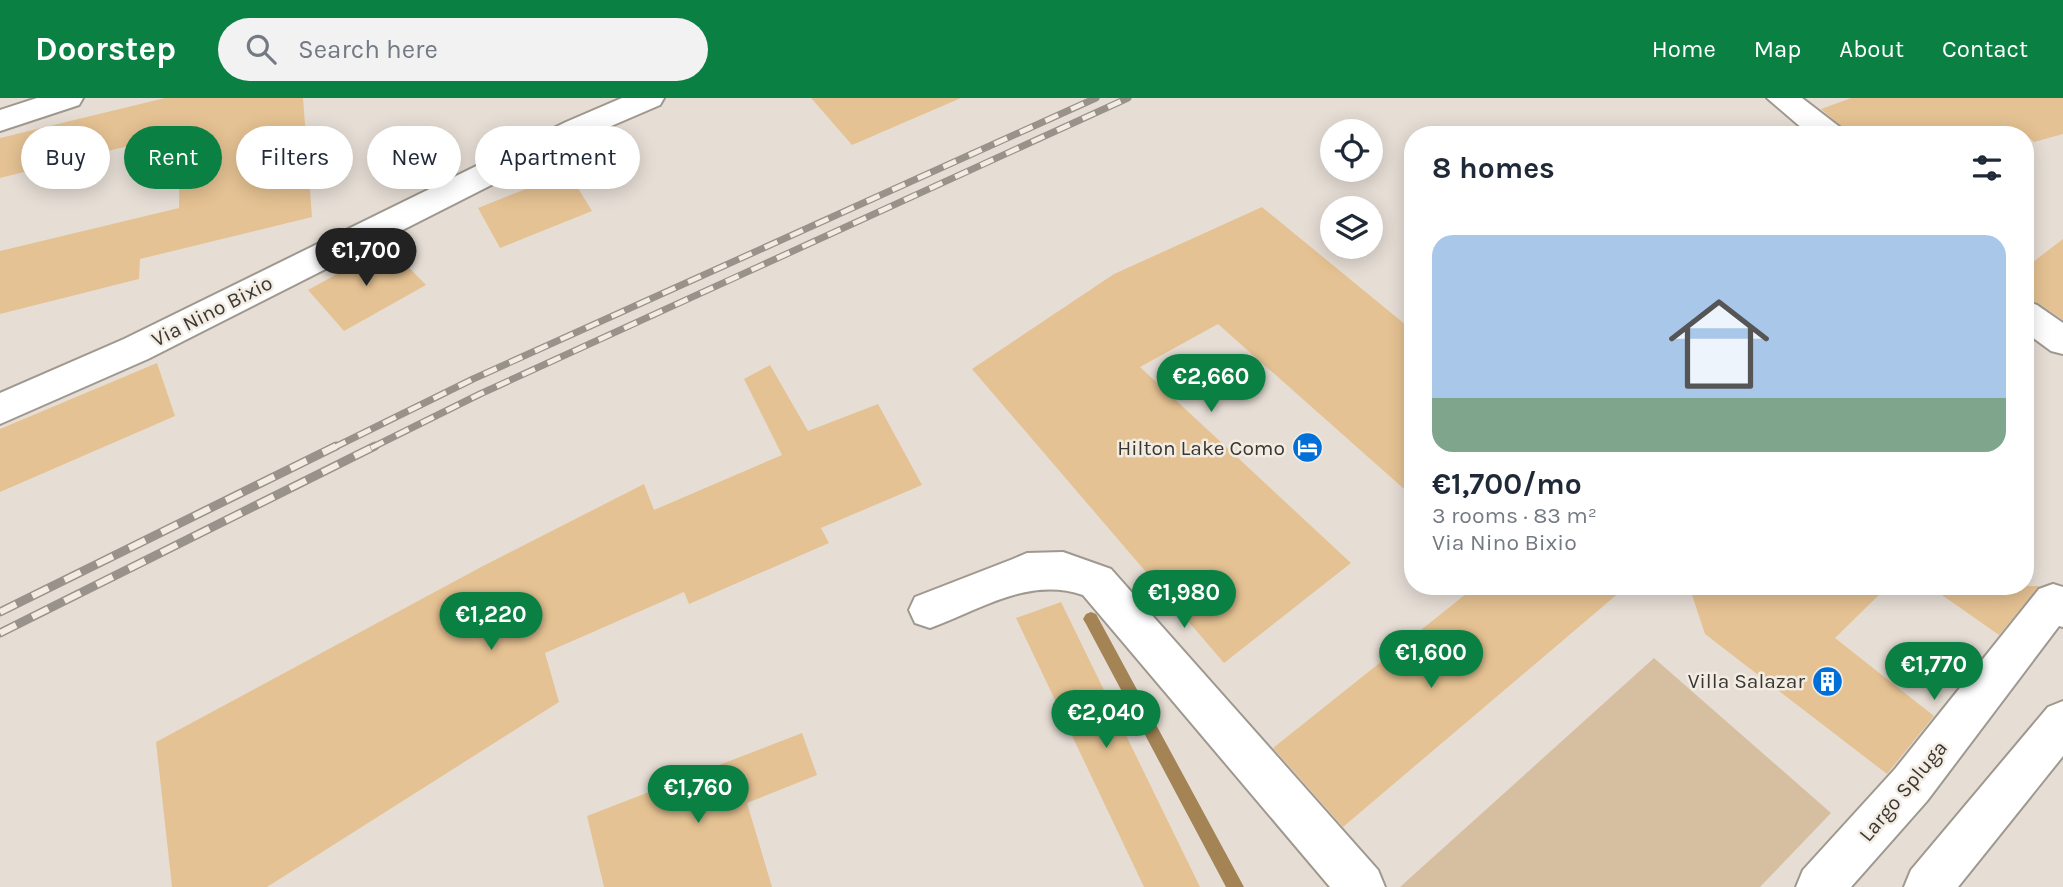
<!DOCTYPE html>
<html lang="en">
<head>
<meta charset="utf-8">
<style>
	:root { --surface:#fff; --page:#f2f2f3; --text:#1f2937; --muted:#747a83; --line:#e0e1e3; --accent:#0b8043 }
	body { margin:0; font-family:Karla,sans-serif; background:var(--page); color:var(--text); height:100vh; display:flex; flex-direction:column; font-size:26px; white-space:nowrap }
	* { box-sizing:border-box; margin:0 }
	p { font-size:23px; color:var(--muted) }
	.icon { flex:none; width:38px; height:38px; fill:none; stroke:currentColor; stroke-width:2; stroke-linecap:round; stroke-linejoin:round }
	.map { position:relative; flex:1; overflow:hidden }
	.details { position:absolute; left:1404px; top:28px; width:630px; height:469px; display:flex; flex-direction:column; background:var(--surface); border-radius:28px; box-shadow:0 4px 18px #0003 }
	.details>* { flex:none }
	.banner { position:absolute; left:21px; top:28px; width:665px; height:63px; display:flex; gap:14px }
	.tools { position:absolute; left:1320px; top:21px; display:grid; gap:14px }
	.tools a { display:grid; place-items:center; width:63px; height:63px; border-radius:50%; background:var(--surface); box-shadow:0 4px 18px #0003; font-size:35px }
	.price { position:absolute; translate:-50% -60px; padding:0 16px; border-radius:24px; background:var(--accent); color:#fff; font-size:23px; line-height:46px; filter:drop-shadow(0 2px 4px #0008) }
	.price::after { content:''; position:absolute; left:50%; top:42px; width:21px; height:16px; margin-left:-10px; background:inherit; clip-path:polygon(0 0,100% 0,50% 100%) }
	.price.current { background:#222; color:#fff }
	ul { padding:0; list-style:none }
	li { display:grid; align-content:center; gap:14px; height:371px; padding:0 28px }
	li+li { border-top:2px solid var(--line) }
	li span { display:grid; place-items:center; height:217px; border-radius:21px; color:#555 }
	li>.icon { margin-inline-start:auto }
	span .icon { width:126px; height:126px; fill:#fffc; stroke-width:1 }
	li b { font-size:30px }
	h2 { display:flex; justify-content:space-between; align-items:center; height:84px; padding:0 28px; font-size:30px }
	.pill { padding:0 24px; border-radius:32px; background:var(--surface); box-shadow:0 4px 18px #0003; font-size:24px; line-height:63px }
	.pill.current { background:var(--accent); color:#fff }
	header { display:flex; align-items:center; gap:42px; box-sizing:border-box; height:98px; padding:0 35px; background:var(--accent); color:#fff }
	header strong { font-size:33px }
	nav { display:flex; gap:38px; margin-inline-start:auto; font-size:24px }
	.search { width:490px; height:63px; background:var(--page); display:flex; align-items:center; gap:18px; box-sizing:border-box; padding:0 24px; border-radius:38px; color:var(--muted); font-size:26px }
	.map>svg:first-child { display:block }
</style>
</head>
<body>
<header>
<strong>Doorstep</strong>
<div class="search"><svg class="icon" aria-label="search" viewBox="0 0 24 24"><circle cx="10" cy="10" r="6"/><path d="M15 15l6 6"/></svg>Search here</div>
<nav><a>Home</a><a>Map</a><a>About</a><a>Contact</a></nav>
</header>
<div class="map">
<svg width="2063" height="789" viewBox="0 0 2063 789">
	<rect width="100%" height="100%" fill="#e6ded5"/>
	<path fill="#d6bfa0" d="M1654,560L1831,715L1760,789H1400Z"/>
	<g fill="none" stroke-linecap="round" stroke-linejoin="round">
		<path fill="#a48355" fill-rule="evenodd" d="M1091,514L1096,516L1244,789H1226L1086,526L1083,521L1086,516Z"/>
	</g>
	<path fill="#e5c293" d="M165,0H303L312,119L140,161L139,181L0,216V153L179,110L180,35L0,80V40Z
		M811,0H961L852,47Z
		M1851,0H2063V36L2034,44L2026,37H1851L1821,11Z
		M568,74L592,113L500,150L478,110Z
		M1262,109L1412,232V398L1218,226L1140,269L1351,465L1224,565L972,271L1114,176Z
		M2063,141V222L2038,205L2025,201V170Z
		M388,148L426,187L344,233L308,192Z
		M157,265L175,318L0,394V331Z
		M770,267L808,333L878,306L922,387L821,430L829,445L689,506L684,494L545,555L559,604L267,789H172L156,644L483,468L644,386L654,412L782,357L744,281Z
		M1476,488H1627L1343,729L1273,650Z
		M1689,488H1888L1835,540L1934,618L1887,676L1705,536Z
		M1929,488H2039L1999,537Z
		M1061,504L1200,789H1144L1016,520Z
		M802,635L817,677L747,705L772,789H604L587,718Z"/>
	<g fill="none" stroke-linecap="round" stroke-linejoin="round">
		<defs>
			<path id="minor" d="M37,0H83L79,7L0,33V12Z
				M1767,0H1802L1841,30L1845,37H1810Z
				M2025,203L2037,207L2063,225V256L2051,253L2025,234Z
				M1063,454L1111,471L1378,772L1385,789H1330L1083,497C1029,478 980,512 930,530L915,525L909,512L915,499L1013,461L1027,455Z
				M2053,486L2063,489V529L2059,528L1927,703L1851,789H1796L1803,772L1895,671L2039,491Z"/>
			<path id="major" d="M622,0H664L660,7L588,38L148,261L0,326V295L124,241L566,24Z
				M2063,603V658L1958,789H1904L1911,772L2048,609Z"/>
		</defs>
		<use href="#minor" stroke="#9f988f" stroke-width="4"/>
		<use href="#major" stroke="#9f988f" stroke-width="4"/>
		<use href="#minor" fill="#fff" fill-rule="evenodd"/>
		<use href="#major" fill="#fff" fill-rule="evenodd"/>
		<defs>
			<path id="rail-far1" d="M333,350L473,281L1096,0
				M371,350L480,296L1128,0"/>
			<path id="rail" d="M0,514L336,348
				M0,535L375,348"/>
		</defs>
		<use href="#rail-far1" stroke="#98928b" stroke-width="7"/>
		<use href="#rail" stroke="#98928b" stroke-width="9"/>
		<use href="#rail-far1" stroke="#f3ece2" stroke-width="4.5" stroke-dasharray="14" stroke-linecap="butt"/>
		<use href="#rail" stroke="#f3ece2" stroke-width="6" stroke-dasharray="18" stroke-linecap="butt"/>
	</g>
	<defs>
		<symbol id="hotel-disc" viewBox="-11 -11 22 22"><circle r="9.5" fill="#006fd7" stroke="#f3ece2"/><path d="M-6-4.5h1.5V1H6V5H4.5V3h-9V5H-6ZM-4 0a1.8 1.8 0 1 1 3.6 0ZM.5 0V-2.5h3Q6-2.5 6 0Z" fill="#fff"/></symbol>
		<symbol id="building-disc" viewBox="-11 -11 22 22"><circle r="9.5" fill="#006fd7" stroke="#f3ece2"/><path d="M-4-6H4V6H1V3H-1V6H-4ZM-2.5-4.3h1.7v1.8h-1.7ZM.8-4.3h1.7v1.8H.8ZM-2.5-1h1.7V.8h-1.7ZM.8-1h1.7V.8H.8Z" fill="#fff"/></symbol>
	</defs>
	<g fill-rule="evenodd">
		<use href="#hotel-disc" x="1290" y="332" width="35" height="35"/>
		<use href="#building-disc" x="1810" y="566" width="35" height="35"/>
	</g>
	<g text-anchor="middle" stroke-width="5" stroke-linejoin="round" paint-order="stroke">
		<g font-size="21" fill="#3a3733" stroke="#f3ece2">
			<text transform="translate(212 213) rotate(-27)" y="7">Via Nino Bixio</text>
			<text transform="translate(1903 693) rotate(-50)" y="7">Largo Spluga</text>
		</g>
		<g font-size="21" fill="#3a3733" stroke="#f3ece2" text-anchor="end">
			<text x="1285" y="357">Hilton Lake Como</text>
			<text x="1805" y="590">Villa Salazar</text>
		</g>
	</g>
</svg>
<div class="tools">
<a><svg class="icon" aria-label="locate" viewBox="0 0 24 24"><circle cx="12" cy="12" r="6"/><path d="M12 2v4M12 18v4M2 12h4M18 12h4"/></svg></a>
<a><svg class="icon" aria-label="layers" viewBox="0 0 24 24"><path d="M12 4l9 5-9 5-9-5zM3 14l9 5 9-5"/></svg></a>
</div>
<b class="price current" style="left:366px;top:190px">€1,700</b>
<b class="price" style="left:1211px;top:316px">€2,660</b>
<b class="price" style="left:1184px;top:532px">€1,980</b>
<b class="price" style="left:491px;top:554px">€1,220</b>
<b class="price" style="left:1431px;top:592px">€1,600</b>
<b class="price" style="left:1934px;top:604px">€1,770</b>
<b class="price" style="left:1106px;top:652px">€2,040</b>
<b class="price" style="left:698px;top:727px">€1,760</b>
<div class="banner">
<a class="pill">Buy</a>
<a class="pill current">Rent</a>
<a class="pill">Filters</a>
<a class="pill">New</a>
<a class="pill">Apartment</a>
</div>
<section class="details">
<h2>8 homes<svg class="icon" aria-label="filters" viewBox="0 0 24 24"><path d="M4 7h16M4 17h16"/><circle cx="9" cy="7" r="2"/><circle cx="15" cy="17" r="2"/></svg></h2>
<ul>
<li><span style="background:linear-gradient(#a9c7e8 75%,#7fa58c 0)"><svg class="icon" aria-label="home" viewBox="0 0 24 24"><path d="M3 11l9-7 9 7M6 9v11h12V9"/></svg></span><div><b>€1,700/mo</b><p>3 rooms · 83 m²</p><p>Via Nino Bixio</p></div></li>
</ul>
</section>
</div>
</body>
</html>
